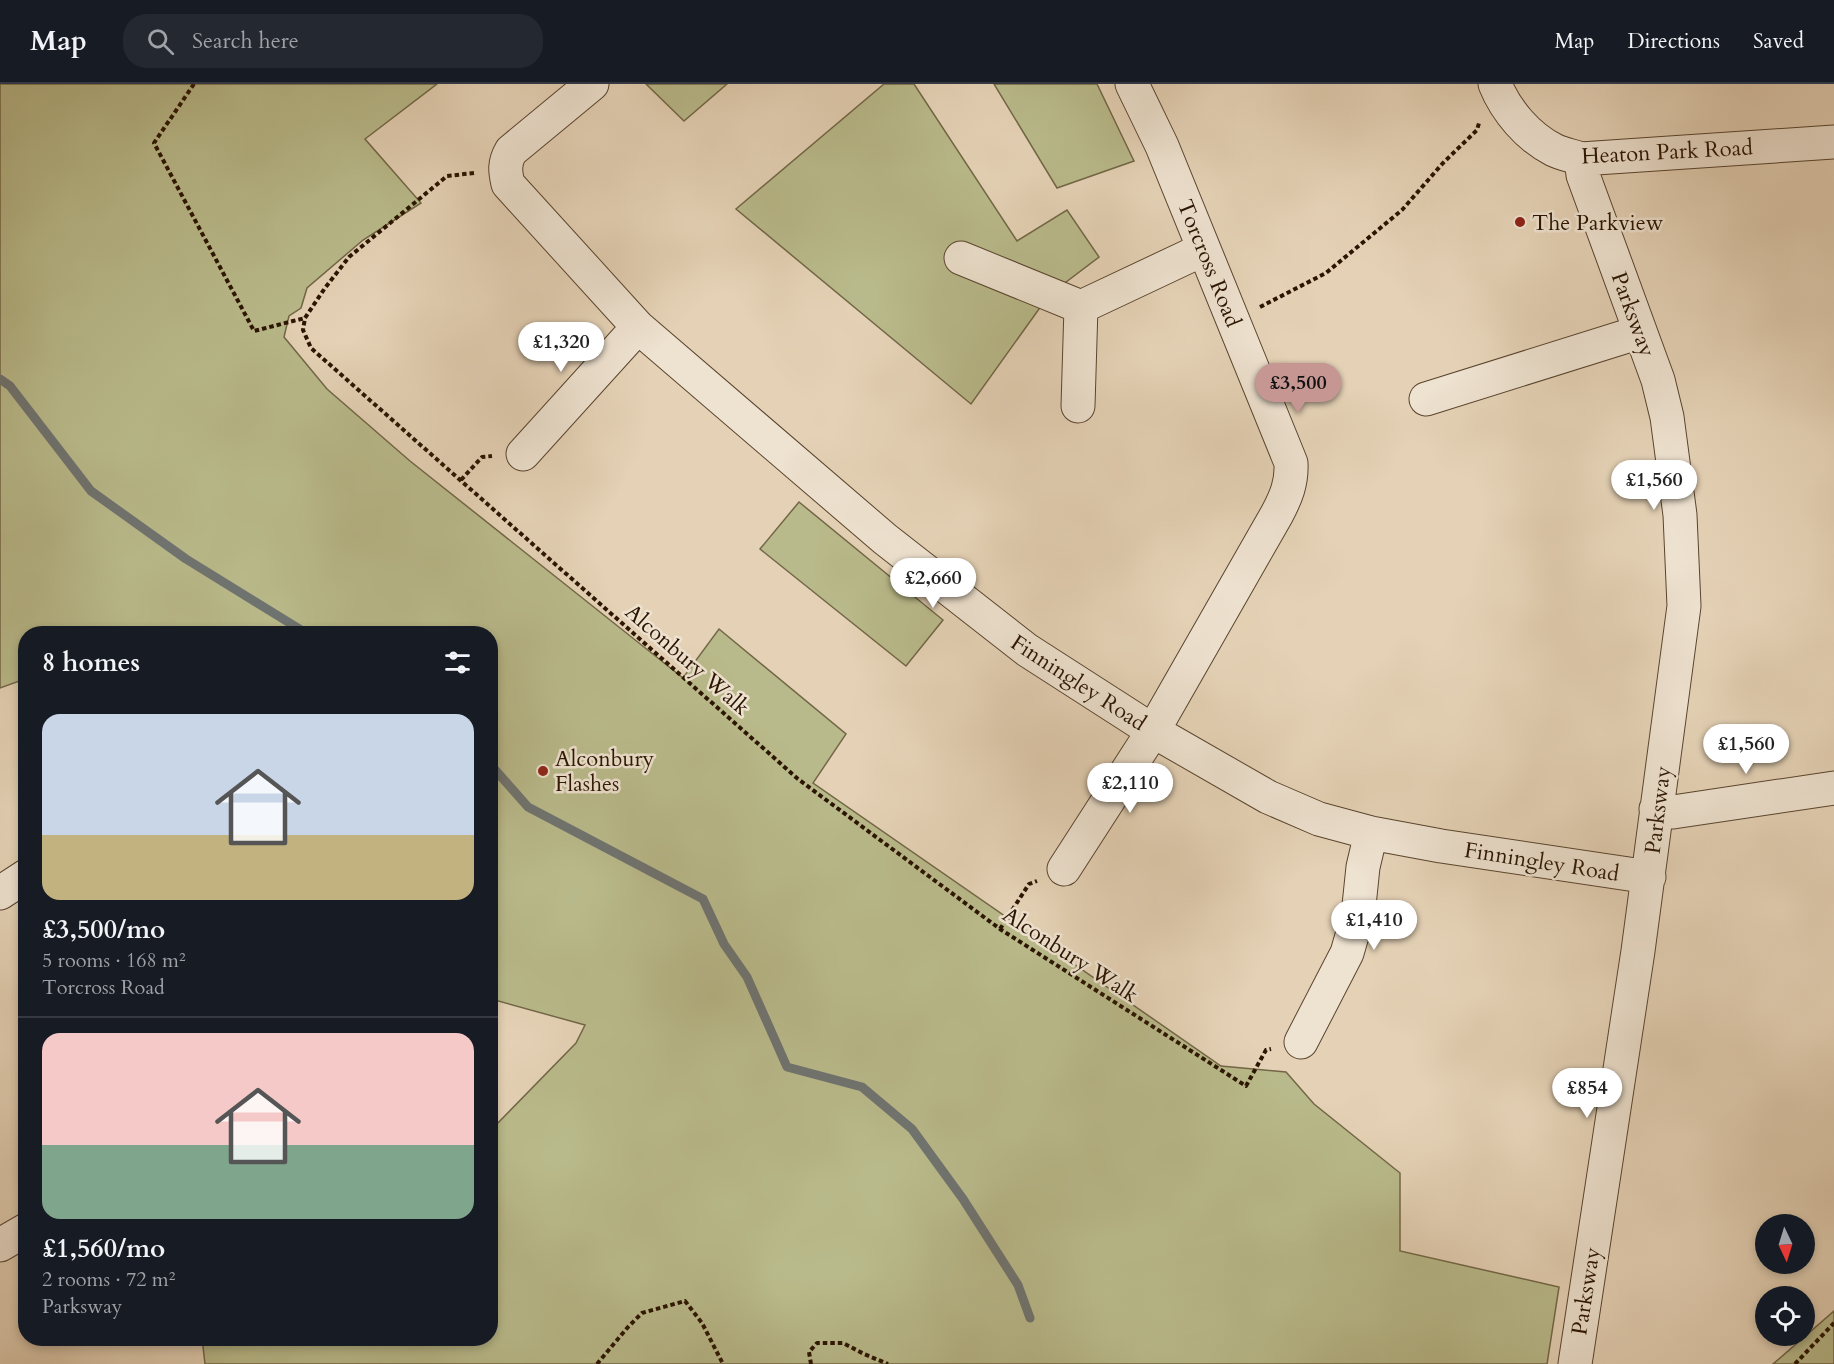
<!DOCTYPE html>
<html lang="en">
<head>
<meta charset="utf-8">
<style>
	:root { --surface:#171b24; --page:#242831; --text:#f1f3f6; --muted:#9ea1a6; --line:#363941; --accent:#c59692 }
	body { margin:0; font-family:Cardo,serif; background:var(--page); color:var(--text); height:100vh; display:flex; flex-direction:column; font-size:22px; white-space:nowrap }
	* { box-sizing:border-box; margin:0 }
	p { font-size:20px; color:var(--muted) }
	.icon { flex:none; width:33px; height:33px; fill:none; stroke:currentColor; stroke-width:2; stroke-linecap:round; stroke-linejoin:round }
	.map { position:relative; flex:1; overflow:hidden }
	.panel { position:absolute; left:18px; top:542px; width:480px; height:720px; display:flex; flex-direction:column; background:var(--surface); border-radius:24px; box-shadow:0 3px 9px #0003 }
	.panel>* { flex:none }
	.needle { width:39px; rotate:176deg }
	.fabs { position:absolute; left:1755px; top:1130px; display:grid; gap:12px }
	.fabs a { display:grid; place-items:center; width:60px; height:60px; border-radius:50%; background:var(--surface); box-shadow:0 3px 9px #0003; font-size:30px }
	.price { position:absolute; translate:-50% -51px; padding:0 14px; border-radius:21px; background:#fff; color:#222; font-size:20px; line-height:39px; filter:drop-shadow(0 2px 3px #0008) }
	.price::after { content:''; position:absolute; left:50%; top:36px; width:18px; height:14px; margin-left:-9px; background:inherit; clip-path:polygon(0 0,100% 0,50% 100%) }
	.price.selected { background:var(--accent); color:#111 }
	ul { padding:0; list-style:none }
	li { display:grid; align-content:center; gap:12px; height:318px; padding:0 24px }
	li+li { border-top:2px solid var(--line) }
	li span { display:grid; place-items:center; height:186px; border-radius:18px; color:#555 }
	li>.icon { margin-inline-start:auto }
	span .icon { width:108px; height:108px; fill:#fffc; stroke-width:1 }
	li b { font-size:26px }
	h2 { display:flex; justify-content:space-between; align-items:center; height:72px; padding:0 24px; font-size:26px }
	header { display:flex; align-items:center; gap:36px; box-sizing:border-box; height:84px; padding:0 30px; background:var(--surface); border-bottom:2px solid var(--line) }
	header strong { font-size:28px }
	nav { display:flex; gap:33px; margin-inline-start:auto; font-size:21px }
	.search { width:420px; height:54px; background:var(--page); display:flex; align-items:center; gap:15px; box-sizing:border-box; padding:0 21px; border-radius:24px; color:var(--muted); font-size:22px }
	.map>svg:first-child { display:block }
</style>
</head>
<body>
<header>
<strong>Map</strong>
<div class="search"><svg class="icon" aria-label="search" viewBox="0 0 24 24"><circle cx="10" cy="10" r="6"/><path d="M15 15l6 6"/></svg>Search here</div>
<nav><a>Map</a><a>Directions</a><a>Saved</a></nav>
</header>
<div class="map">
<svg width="1834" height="1280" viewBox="0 0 1834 1280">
	<rect width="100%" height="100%" fill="#e5d2b6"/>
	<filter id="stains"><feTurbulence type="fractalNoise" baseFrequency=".00333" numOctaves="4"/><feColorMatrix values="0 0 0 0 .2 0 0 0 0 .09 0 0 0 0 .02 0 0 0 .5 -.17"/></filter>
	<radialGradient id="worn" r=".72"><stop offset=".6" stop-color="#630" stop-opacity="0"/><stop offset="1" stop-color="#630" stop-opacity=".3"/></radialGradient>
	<path fill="#b9ba8b" stroke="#726746" stroke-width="1.5" d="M0,0H437L365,55L421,119L363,156L307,204L301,224L289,232L284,253L327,305L410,377L683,594L719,545L846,650L813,699L1221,982L1286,988L1314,1020L1400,1089V1167L1559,1203L1547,1280H205L202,1254H490L491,1046L576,959L585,941L491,915L490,549H26L25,595L0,604Z
		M646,0H727L684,37Z
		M884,0H914L1017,157L1067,126L1099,173L1049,211L971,320L736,125Z
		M994,0H1097L1134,77L1057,104Z
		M799,418L943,536L906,582L760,465Z
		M1834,1227V1280H1773Z"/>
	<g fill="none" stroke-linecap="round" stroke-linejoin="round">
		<path stroke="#6f7471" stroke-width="9" d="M0,295L10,302L91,407L186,475L306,549
			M490,680L528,723L703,815L724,860L747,893L787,983L862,1003L912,1045L963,1115L1018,1201L1030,1234"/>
		<defs>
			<path id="minor" d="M592,0L511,67C504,79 505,87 508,100L638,243L885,455L1027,566L1153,647L1268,713L1319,735L1371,749L1441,762L1649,793
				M1495,0C1506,27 1528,53 1554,66C1562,70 1573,72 1581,75L1834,58
				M961,174L1081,223
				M1426,315L1640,248
				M1078,322L1081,223L1204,165
				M523,370L638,243
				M1656,725L1673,728L1834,704
				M1064,785L1153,647L1277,430C1286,413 1292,399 1291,379L1162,62L1132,0
				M0,809L26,792
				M1301,958L1347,869L1358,831L1363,783L1371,749
				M0,1161L26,1146
				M1575,1280L1638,867L1684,522L1680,431L1667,333L1658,296L1583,91L1581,75"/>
		</defs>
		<use href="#minor" stroke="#59442e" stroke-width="35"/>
		<path stroke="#2a1401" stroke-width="4" stroke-dasharray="4.5 3" stroke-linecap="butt" d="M194,0L154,59L254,247L305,234
			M474,89L447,92L349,173L325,204L305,234L303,246L311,264L798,695L1000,845L1246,1002L1266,966L1271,965
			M1260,223L1326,189L1402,126L1443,79L1477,46L1479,39
			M461,396L482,373L492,372
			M1000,845L1029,800L1037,797
			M597,1280L628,1243L642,1229L685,1217L702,1239L723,1280
			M811,1280L809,1268L817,1259H843L864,1270L888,1280
			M1795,1280L1834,1239"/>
		<use href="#minor" stroke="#eee2d0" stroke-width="33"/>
	</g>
	<g fill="#8f2418" stroke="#eee2d0" stroke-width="2">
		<circle cx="1520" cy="138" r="6"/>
		<circle cx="543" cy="687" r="6"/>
	</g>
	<g text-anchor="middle" stroke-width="5" stroke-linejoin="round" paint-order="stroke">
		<g font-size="22" fill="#2a1401" stroke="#eee2d0">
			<text transform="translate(1667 67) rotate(-3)" y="8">Heaton Park Road</text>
			<text transform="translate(1210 179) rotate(68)" y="8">Torcross Road</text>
			<text transform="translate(1634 230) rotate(70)" y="8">Parksway</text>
			<text transform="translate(688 575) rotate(41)" y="8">Alconbury Walk</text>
			<text transform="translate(1079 598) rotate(33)" y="8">Finningley Road</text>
			<text transform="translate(1657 726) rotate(-83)" y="8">Parksway</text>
			<text transform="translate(1542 777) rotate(9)" y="8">Finningley Road</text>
			<text transform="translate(1071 870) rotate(33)" y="8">Alconbury Walk</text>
			<text transform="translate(1585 1207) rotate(-81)" y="8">Parksway</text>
		</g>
		<g font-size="22" fill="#2a1401" stroke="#eee2d0" text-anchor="start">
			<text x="1532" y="146">The Parkview</text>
			<text x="555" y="682">Alconbury<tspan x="555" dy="25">Flashes</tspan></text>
		</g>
	</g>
	<rect width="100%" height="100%" filter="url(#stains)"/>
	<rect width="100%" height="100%" fill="url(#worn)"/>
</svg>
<div class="fabs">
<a><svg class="needle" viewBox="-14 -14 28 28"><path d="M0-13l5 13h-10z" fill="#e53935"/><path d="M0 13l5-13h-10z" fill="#9ea1a6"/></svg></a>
<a><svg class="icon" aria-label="locate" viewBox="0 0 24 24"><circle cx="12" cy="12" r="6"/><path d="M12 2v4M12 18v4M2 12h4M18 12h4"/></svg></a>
</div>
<b class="price" style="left:561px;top:289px">£1,320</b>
<b class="price selected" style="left:1298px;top:330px">£3,500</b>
<b class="price" style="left:1654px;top:427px">£1,560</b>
<b class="price" style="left:933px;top:525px">£2,660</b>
<b class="price" style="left:1746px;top:691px">£1,560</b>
<b class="price" style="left:1130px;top:730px">£2,110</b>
<b class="price" style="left:1374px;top:867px">£1,410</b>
<b class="price" style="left:1587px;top:1035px">£854</b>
<section class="panel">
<h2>8 homes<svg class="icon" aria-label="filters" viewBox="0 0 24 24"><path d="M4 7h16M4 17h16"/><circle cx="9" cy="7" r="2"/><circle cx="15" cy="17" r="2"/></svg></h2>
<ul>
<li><span style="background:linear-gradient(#c9d6e8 65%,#c2b280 0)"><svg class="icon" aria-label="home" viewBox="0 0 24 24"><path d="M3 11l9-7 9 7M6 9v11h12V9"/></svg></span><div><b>£3,500/mo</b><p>5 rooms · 168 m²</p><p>Torcross Road</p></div></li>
<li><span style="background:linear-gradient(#f6c9c9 60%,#7fa58c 0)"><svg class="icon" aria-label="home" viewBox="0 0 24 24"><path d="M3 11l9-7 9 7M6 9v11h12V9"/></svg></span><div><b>£1,560/mo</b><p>2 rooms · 72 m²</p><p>Parksway</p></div></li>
</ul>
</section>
</div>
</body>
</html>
